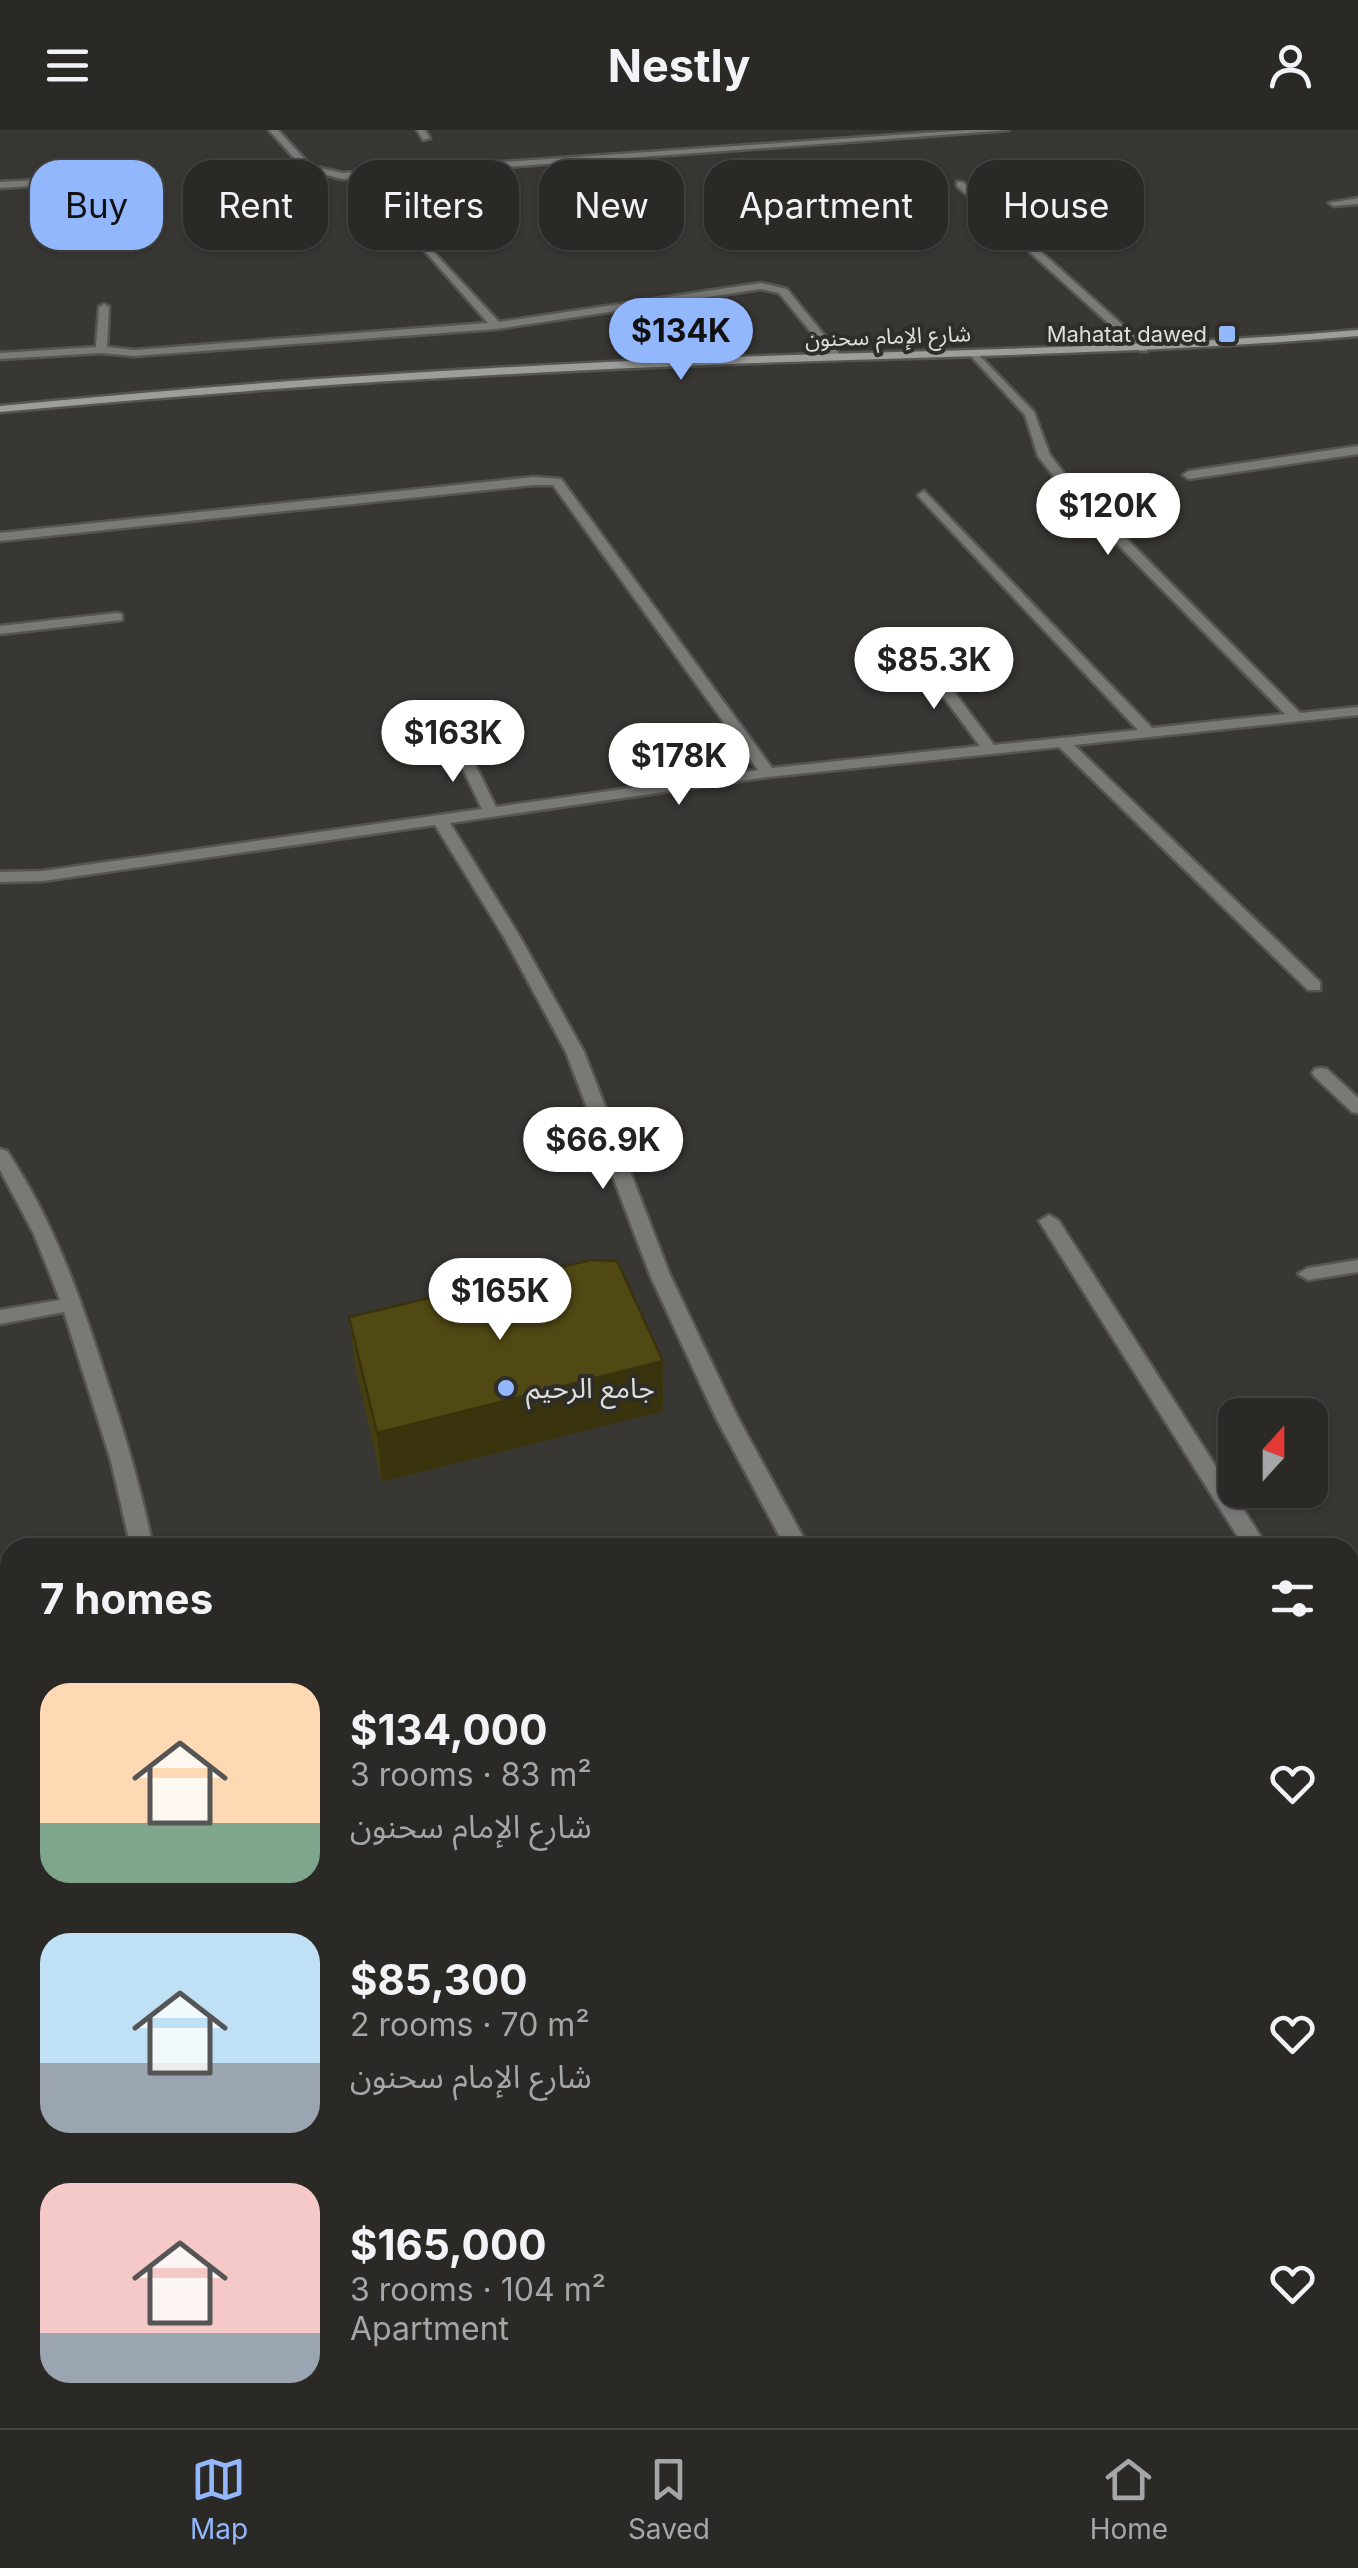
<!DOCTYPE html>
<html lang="en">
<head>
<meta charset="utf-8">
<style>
	:root { --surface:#2a2926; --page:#32312e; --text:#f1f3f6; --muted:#a5a6a7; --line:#464543; --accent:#93b7fd }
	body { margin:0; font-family:Inter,"Noto Sans Arabic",sans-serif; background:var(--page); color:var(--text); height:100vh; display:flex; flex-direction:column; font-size:38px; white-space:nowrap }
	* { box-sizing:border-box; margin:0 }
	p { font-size:32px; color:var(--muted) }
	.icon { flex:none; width:55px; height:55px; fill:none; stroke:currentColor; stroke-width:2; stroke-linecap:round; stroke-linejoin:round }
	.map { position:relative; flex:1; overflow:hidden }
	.panel { position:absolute; left:0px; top:1408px; width:1360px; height:892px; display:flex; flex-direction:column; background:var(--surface); border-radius:30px 30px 0 0; box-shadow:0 2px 8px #0004,0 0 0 2px var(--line) }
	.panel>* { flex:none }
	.top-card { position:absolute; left:30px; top:30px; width:1300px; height:90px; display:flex; gap:20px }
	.needle { width:65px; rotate:21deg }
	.fabs { position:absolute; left:1218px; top:1268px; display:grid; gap:20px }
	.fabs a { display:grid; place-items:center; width:110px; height:110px; border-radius:20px; background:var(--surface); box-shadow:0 2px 8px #0004,0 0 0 2px var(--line); font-size:50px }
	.price { position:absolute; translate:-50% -85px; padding:0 22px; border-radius:35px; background:#fff; color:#222; font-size:32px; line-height:65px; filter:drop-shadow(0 2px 5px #0008) }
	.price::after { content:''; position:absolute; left:50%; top:60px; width:30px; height:22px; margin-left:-15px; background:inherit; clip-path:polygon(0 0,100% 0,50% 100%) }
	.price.on { background:var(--accent); color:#111 }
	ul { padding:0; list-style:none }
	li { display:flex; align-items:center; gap:30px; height:250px; padding:0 40px }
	li span { display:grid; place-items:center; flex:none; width:280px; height:200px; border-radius:30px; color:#555 }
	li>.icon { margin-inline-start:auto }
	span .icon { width:120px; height:120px; fill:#fffc; stroke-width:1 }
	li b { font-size:42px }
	h2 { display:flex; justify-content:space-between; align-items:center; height:120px; padding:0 40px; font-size:42px }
	.tag { padding:0 35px; border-radius:30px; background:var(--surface); box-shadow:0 2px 8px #0004,0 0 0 2px var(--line); font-size:35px; line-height:90px }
	.tag.on { background:var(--accent); color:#111 }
	header { display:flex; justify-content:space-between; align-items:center; height:130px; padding:0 40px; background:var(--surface); font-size:45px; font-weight:700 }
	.dock { display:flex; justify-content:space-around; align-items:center; height:140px; border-top:2px solid var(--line); background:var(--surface); font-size:28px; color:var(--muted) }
	.dock a { display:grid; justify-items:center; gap:5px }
	.dock .on { color:var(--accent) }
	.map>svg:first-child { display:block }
</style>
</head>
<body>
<header><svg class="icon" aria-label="menu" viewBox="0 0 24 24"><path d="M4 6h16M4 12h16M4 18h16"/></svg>Nestly<svg class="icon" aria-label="person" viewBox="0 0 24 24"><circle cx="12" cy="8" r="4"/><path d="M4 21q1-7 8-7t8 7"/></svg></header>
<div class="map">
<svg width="1358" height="2298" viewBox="0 0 1358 2298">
	<rect width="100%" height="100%" fill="#383733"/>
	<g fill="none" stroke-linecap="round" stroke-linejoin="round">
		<defs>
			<path id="street" d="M269,0H278L311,36L343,43L968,0H1009L343,49L305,40Z
				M417,0H425L430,8L423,10Z
				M79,48L76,53L0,58V52Z
				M957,52H963L1147,217V221H1139L957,56Z
				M1358,68V74L1334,76L1329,73Z
				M427,115L499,192L761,153L787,159L842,227L833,229L779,163L761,159L496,199L134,226L101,223L0,229V223L96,217L99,177L104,174L109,177L107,217L134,220L488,193L424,120Z
				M974,220L1034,282L1050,325L1074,356L1300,583L1358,577V585L1074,615L1320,852V860H1308L1059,617L768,647L450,693L520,807L584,922L670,1145L737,1286L809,1418H786L715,1286L650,1145L566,922L504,807L435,695L43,751L0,752V742L43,741L482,679L449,610L456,606L463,610L496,677L758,640L553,355H533L0,411V403L533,347L561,349L772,638L980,616L907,518L914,514L919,515L994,615L1138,600L920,368L918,365L924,361L1152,598L1285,584L1066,362L1038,326L1025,285L970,225V221Z
				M1358,316V324L1189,349L1183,345L1189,341Z
				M117,483L122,484V490L0,504V496Z
				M1321,938L1327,939L1358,968V983L1352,982L1315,947L1312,943L1315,939Z
				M0,1019L7,1021C55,1093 82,1172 108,1254C126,1308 142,1362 153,1418H131L111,1331L64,1182L0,1194V1180L60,1170L34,1104L0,1040Z
				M1049,1085L1059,1091L1268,1418H1245L1039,1091Z
				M1358,1130V1142L1308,1150L1298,1144L1308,1138Z
				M1350,1554L1358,1556V1585L1350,1583Z
				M1350,2197L1358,2200V2247L1350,2244Z
				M43,2290H75V2298H43Z"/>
			<path id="secondary" d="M1358,200V206C1150,224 940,226 731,234C487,243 243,259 0,282V276C243,252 487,236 731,227C940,220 1150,218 1358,200Z
				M1358,1621V1641L1350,1642V1622Z
				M10,1879V1903L0,1904V1880Z"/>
		</defs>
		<use href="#street" stroke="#565551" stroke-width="5"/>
		<use href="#secondary" stroke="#565551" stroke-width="5"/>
		<use href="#street" fill="#797976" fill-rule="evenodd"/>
		<use href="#secondary" fill="#9d9d9a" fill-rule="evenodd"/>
	</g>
	<path fill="#463f11" d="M349,1187L663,1281L382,1352L355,1236Z"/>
	<path fill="#39330e" d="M663,1231V1281L382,1352L377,1303Z"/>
	<path fill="#514914" stroke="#39330e" stroke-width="2.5" d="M591,1130L617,1131L663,1231L377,1303L349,1187Z"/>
	<g fill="#93b7fd" stroke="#2e2d29" stroke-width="4">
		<rect x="1217" y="194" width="20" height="20" rx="5"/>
		<circle cx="506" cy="1258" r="10"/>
	</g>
	<g text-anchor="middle" stroke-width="8" stroke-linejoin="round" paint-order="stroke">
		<g font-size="22" fill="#dededb" stroke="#2e2d29" text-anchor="end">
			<text x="1207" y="212">Mahatat dawed</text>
		</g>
		<g font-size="22" fill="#dededb" stroke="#2e2d29">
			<text transform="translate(888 206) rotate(-2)" y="8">شارع الإمام سحنون</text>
		</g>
		<g font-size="28" fill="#dededb" stroke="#2e2d29" text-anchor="start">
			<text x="526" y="1268">جامع الرحيم</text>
		</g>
	</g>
</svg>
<div class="fabs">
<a><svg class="needle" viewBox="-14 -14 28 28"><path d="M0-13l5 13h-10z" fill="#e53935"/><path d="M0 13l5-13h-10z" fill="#a5a6a7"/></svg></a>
</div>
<b class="price on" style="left:681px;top:253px">$134K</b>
<b class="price" style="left:1108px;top:428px">$120K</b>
<b class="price" style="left:934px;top:582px">$85.3K</b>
<b class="price" style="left:453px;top:655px">$163K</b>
<b class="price" style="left:679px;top:678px">$178K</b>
<b class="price" style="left:603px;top:1062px">$66.9K</b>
<b class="price" style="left:500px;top:1213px">$165K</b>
<div class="top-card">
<a class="tag on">Buy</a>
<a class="tag">Rent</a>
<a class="tag">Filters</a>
<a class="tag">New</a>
<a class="tag">Apartment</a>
<a class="tag">House</a>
</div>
<section class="panel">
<h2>7 homes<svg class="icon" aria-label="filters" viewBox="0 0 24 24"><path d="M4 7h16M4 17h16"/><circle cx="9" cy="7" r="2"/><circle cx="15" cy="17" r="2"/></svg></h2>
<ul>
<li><span style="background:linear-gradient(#ffd9b3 70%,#7fa58c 0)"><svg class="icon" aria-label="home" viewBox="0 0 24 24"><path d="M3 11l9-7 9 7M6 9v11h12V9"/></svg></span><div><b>$134,000</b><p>3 rooms · 83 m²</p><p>شارع الإمام سحنون</p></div><svg class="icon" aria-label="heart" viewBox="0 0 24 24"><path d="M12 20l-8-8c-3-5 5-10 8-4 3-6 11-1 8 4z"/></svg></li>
<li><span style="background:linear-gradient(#bfe0f5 65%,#9aa5b1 0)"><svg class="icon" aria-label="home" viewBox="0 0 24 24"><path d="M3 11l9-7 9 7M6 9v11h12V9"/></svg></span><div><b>$85,300</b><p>2 rooms · 70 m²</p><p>شارع الإمام سحنون</p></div><svg class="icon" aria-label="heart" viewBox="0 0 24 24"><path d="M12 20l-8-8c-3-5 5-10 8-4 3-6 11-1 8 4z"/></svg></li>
<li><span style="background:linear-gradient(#f6c9c9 75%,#9aa5b1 0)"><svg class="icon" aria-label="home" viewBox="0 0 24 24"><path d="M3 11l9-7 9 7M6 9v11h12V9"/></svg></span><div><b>$165,000</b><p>3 rooms · 104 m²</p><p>Apartment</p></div><svg class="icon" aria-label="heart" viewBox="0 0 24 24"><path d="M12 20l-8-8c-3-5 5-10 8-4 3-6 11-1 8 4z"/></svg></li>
</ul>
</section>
</div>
<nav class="dock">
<a class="on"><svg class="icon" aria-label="map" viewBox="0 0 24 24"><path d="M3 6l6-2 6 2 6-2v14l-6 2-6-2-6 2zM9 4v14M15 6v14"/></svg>Map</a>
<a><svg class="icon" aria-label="saved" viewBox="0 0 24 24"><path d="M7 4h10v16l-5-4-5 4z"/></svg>Saved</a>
<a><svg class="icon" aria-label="home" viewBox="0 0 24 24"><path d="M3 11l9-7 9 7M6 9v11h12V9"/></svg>Home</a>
</nav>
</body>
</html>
